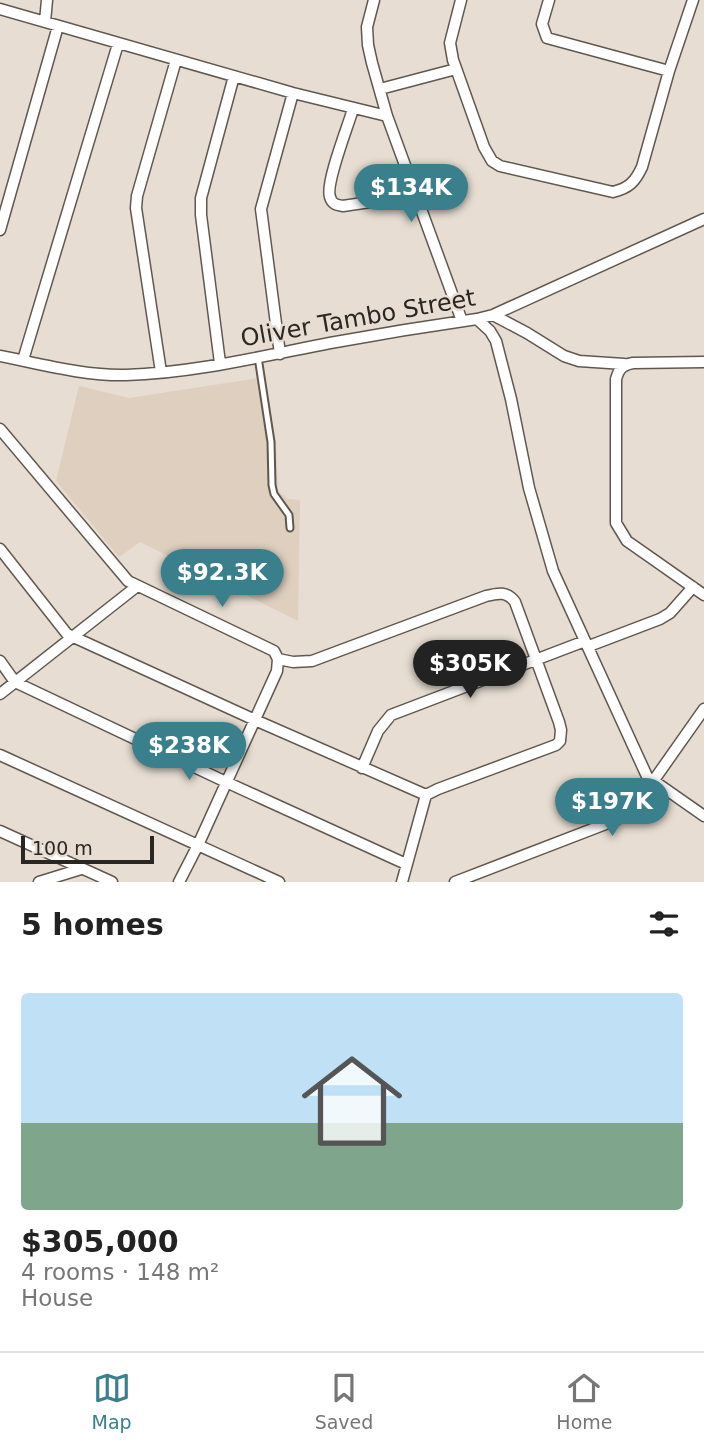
<!DOCTYPE html>
<html lang="en">
<head>
<meta charset="utf-8">
<style>
	:root { --surface:#fff; --page:#f2f2f2; --text:#222; --muted:#767676; --line:#e0e0e0; --accent:#397f8c }
	body { margin:0; font-family:"DejaVu Sans",sans-serif; background:var(--page); color:var(--text); height:100vh; display:flex; flex-direction:column; font-size:26px; white-space:nowrap }
	* { box-sizing:border-box; margin:0 }
	p { font-size:23px; color:var(--muted) }
	.icon { flex:none; width:38px; height:38px; fill:none; stroke:currentColor; stroke-width:2; stroke-linecap:round; stroke-linejoin:round }
	.map { position:relative; height:882px; overflow:hidden }
	.details { display:flex; flex-direction:column; background:var(--surface); flex:1 }
	.details>* { flex:none }
	.scale { position:absolute; left:21px; bottom:18px; width:133px; box-sizing:border-box; padding-left:7px; border:4px solid #2a2622; border-top:0; font-size:19px; line-height:24px; white-space:nowrap; color:#2a2622; -webkit-text-stroke:5px #e7ddd2; paint-order:stroke }
	.price { position:absolute; translate:-50% -60px; padding:0 16px; border-radius:24px; background:var(--accent); color:#fff; font-size:23px; line-height:46px; filter:drop-shadow(0 2px 4px #0008) }
	.price::after { content:''; position:absolute; left:50%; top:42px; width:21px; height:16px; margin-left:-10px; background:inherit; clip-path:polygon(0 0,100% 0,50% 100%) }
	.price.on { background:#222; color:#fff }
	ul { padding:0; list-style:none }
	li { display:grid; align-content:center; gap:14px; height:371px; padding:0 21px }
	li span { display:grid; place-items:center; height:217px; border-radius:7px; color:#555 }
	li>.icon { margin-inline-start:auto }
	span .icon { width:126px; height:126px; fill:#fffc; stroke-width:1 }
	li b { font-size:30px }
	h2 { display:flex; justify-content:space-between; align-items:center; height:84px; padding:0 21px; font-size:30px }
	.tabs { display:flex; justify-content:space-around; align-items:center; height:98px; border-top:2px solid var(--line); background:var(--surface); font-size:19px; color:var(--muted) }
	.tabs a { display:grid; justify-items:center; gap:4px }
	.tabs .on { color:var(--accent) }
	.map>svg:first-child { display:block }
</style>
</head>
<body>
<div class="map">
<svg width="704" height="882" viewBox="0 0 704 882">
	<rect width="100%" height="100%" fill="#e7ddd2"/>
	<path fill="#decfbf" d="M265,377L276,442L278,491L288,499L300,500L298,621L140,542L119,557L56,481L79,386L129,398Z"/>
	<g fill="none" stroke-linecap="round" stroke-linejoin="round">
		<defs>
			<path id="service" d="M258,357L271,442L272,485L274,494L289,515L290,528"/>
			<path id="minor" d="M374,0L367,27L368,45L372,63L387,116L462,321
				M461,0L450,43L453,60L484,147L492,161L500,166L613,192C629,188 635,182 642,167L669,71L693,0
				M549,0L542,24L547,38L669,71
				M0,9L293,93L387,116
				M45,22L47,0
				M380,89L456,69
				M353,109C348,126 325,184 330,197C332,204 336,205 343,206L417,195
				M0,230L58,26
				M493,315L527,333L564,356L579,361L624,364
				M477,319L490,331L496,341L511,399L529,488L553,571L651,785
				M280,354L261,209L293,93
				M0,356C41,364 84,376 126,375C194,373 263,356 330,343C379,334 428,326 477,319L493,315L704,219
				M23,360L118,44
				M704,362L633,363C622,365 619,369 616,379V523L627,541L704,595
				M220,363L201,215V198L234,76
				M161,372L136,208L137,196L176,60
				M0,429L128,581L274,651L278,659
				M0,549L67,634L255,720L426,795
				M589,646L660,619L670,613L693,587
				M278,659L293,662L312,661L486,596C498,593 507,591 515,602L559,722L561,730L560,741L556,745L438,789L426,795
				M0,661L15,682L226,782L406,864
				M0,694L136,587
				M0,755L279,882
				M362,768L378,731L391,715L585,641
				M654,781L704,816
				M0,831L112,882
				M39,882L81,869
				M179,882L198,845L277,671L278,659
				M402,882L426,795
				M455,882L616,820L642,797L704,709"/>
		</defs>
		<use href="#service" stroke="#60584f" stroke-width="9"/>
		<use href="#minor" stroke="#60584f" stroke-width="13"/>
		<use href="#service" stroke="#fff" stroke-width="5"/>
		<use href="#minor" stroke="#fff" stroke-width="10"/>
	</g>
	<g text-anchor="middle" stroke-width="5" stroke-linejoin="round" paint-order="stroke">
		<g font-size="24" fill="#2a2622" stroke="#e7ddd2">
			<text transform="translate(358 318) rotate(-10)" y="8">Oliver Tambo Street</text>
		</g>
	</g>
</svg>
<div class="scale">100 m</div>
<b class="price" style="left:411px;top:224px">$134K</b>
<b class="price" style="left:222px;top:609px">$92.3K</b>
<b class="price on" style="left:470px;top:700px">$305K</b>
<b class="price" style="left:189px;top:782px">$238K</b>
<b class="price" style="left:612px;top:838px">$197K</b>
</div>
<section class="details">
<h2>5 homes<svg class="icon" aria-label="filters" viewBox="0 0 24 24"><path d="M4 7h16M4 17h16"/><circle cx="9" cy="7" r="2"/><circle cx="15" cy="17" r="2"/></svg></h2>
<ul>
<li><span style="background:linear-gradient(#bfe0f5 60%,#7fa58c 0)"><svg class="icon" aria-label="home" viewBox="0 0 24 24"><path d="M3 11l9-7 9 7M6 9v11h12V9"/></svg></span><div><b>$305,000</b><p>4 rooms · 148 m²</p><p>House</p></div></li>
</ul>
</section>
<nav class="tabs">
<a class="on"><svg class="icon" aria-label="map" viewBox="0 0 24 24"><path d="M3 6l6-2 6 2 6-2v14l-6 2-6-2-6 2zM9 4v14M15 6v14"/></svg>Map</a>
<a><svg class="icon" aria-label="saved" viewBox="0 0 24 24"><path d="M7 4h10v16l-5-4-5 4z"/></svg>Saved</a>
<a><svg class="icon" aria-label="home" viewBox="0 0 24 24"><path d="M3 11l9-7 9 7M6 9v11h12V9"/></svg>Home</a>
</nav>
</body>
</html>
